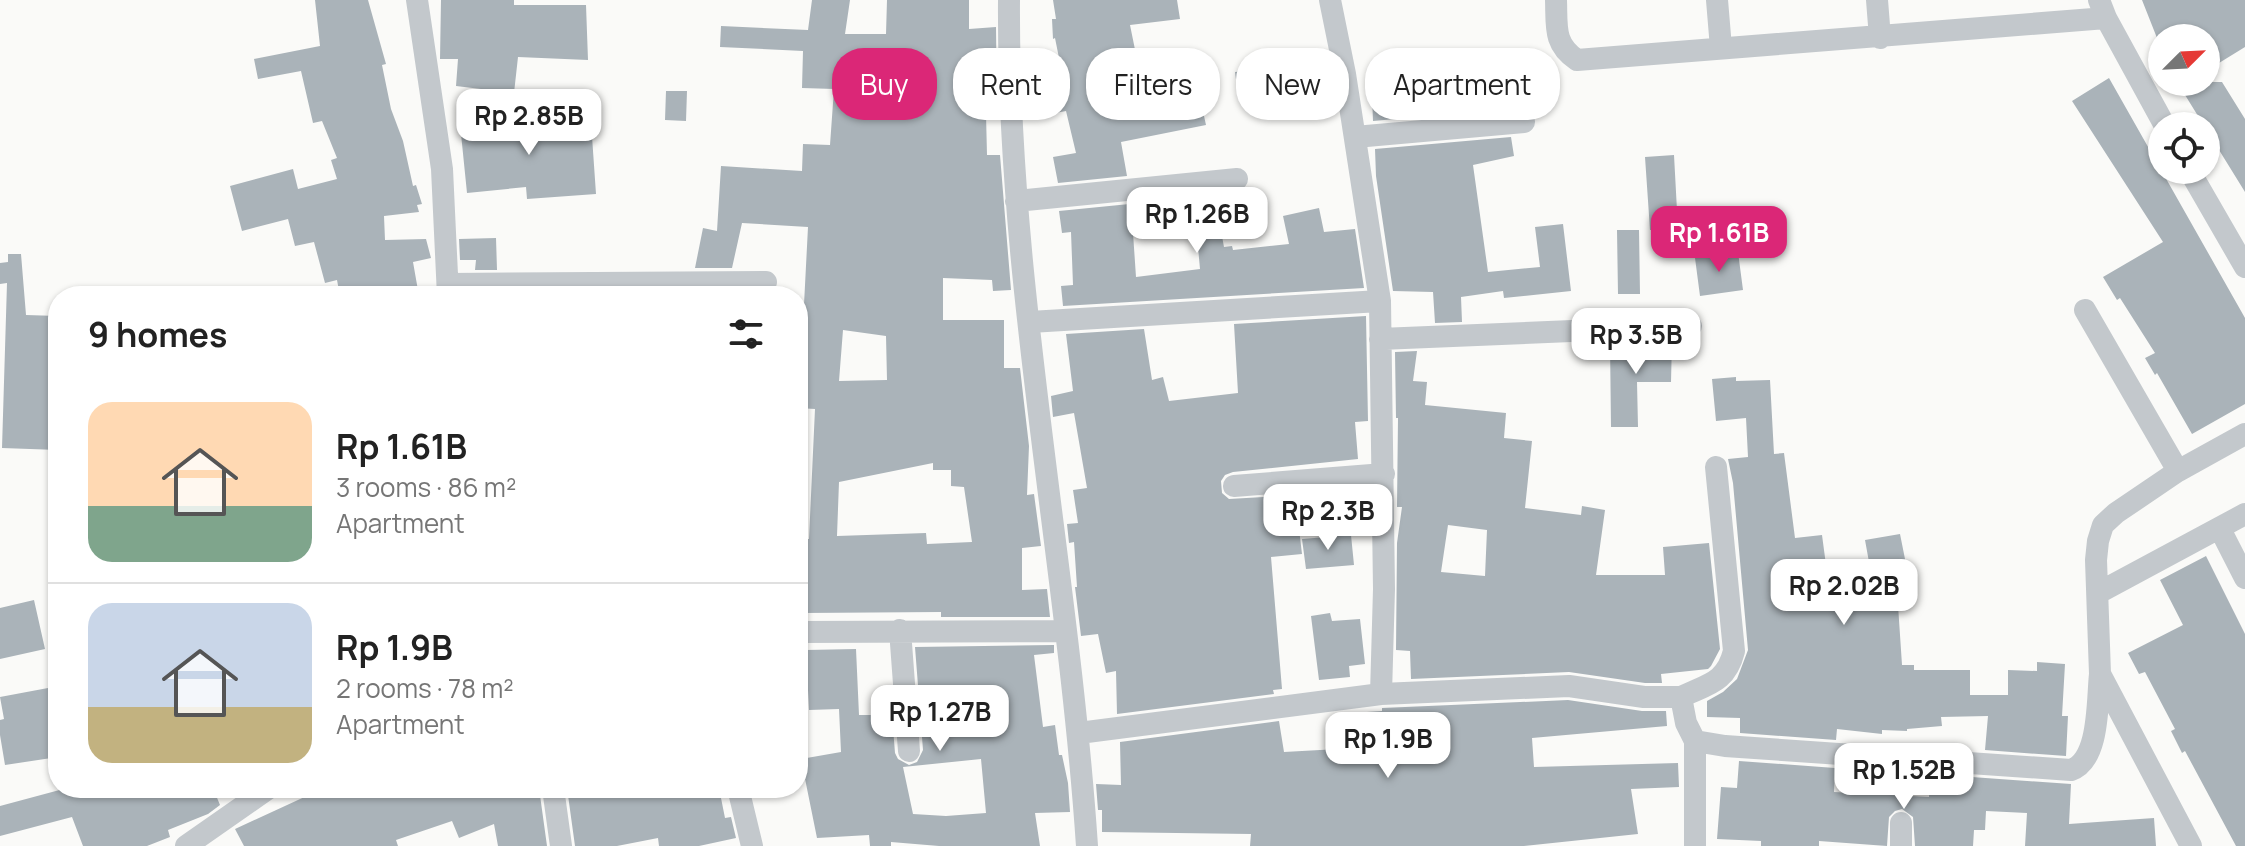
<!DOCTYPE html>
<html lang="en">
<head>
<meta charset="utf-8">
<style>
	:root { --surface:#fff; --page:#f6f6f6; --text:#222; --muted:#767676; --line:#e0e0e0; --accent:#db2777 }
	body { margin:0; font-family:Manrope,sans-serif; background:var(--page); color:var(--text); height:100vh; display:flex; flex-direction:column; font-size:30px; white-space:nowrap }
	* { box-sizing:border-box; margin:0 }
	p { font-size:26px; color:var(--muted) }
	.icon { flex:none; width:44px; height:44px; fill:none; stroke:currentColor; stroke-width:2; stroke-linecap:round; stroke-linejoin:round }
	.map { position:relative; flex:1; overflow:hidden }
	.panel { position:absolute; left:48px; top:286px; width:760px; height:512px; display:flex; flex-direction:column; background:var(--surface); border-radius:32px; box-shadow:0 2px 6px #0004 }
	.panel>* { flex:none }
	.hud { position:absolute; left:832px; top:48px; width:760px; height:72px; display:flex; gap:16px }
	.needle { width:52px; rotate:66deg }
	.controls { position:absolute; left:2148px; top:24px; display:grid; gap:16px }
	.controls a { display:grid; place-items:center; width:72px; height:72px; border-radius:50%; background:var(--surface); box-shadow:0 2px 6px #0004; font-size:40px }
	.price { position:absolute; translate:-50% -68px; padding:0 18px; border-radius:16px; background:#fff; color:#222; font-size:26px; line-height:52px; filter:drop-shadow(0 2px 4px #0008) }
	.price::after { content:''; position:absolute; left:50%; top:48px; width:24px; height:18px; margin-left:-12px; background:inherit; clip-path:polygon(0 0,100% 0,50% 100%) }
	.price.active { background:var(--accent); color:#fff }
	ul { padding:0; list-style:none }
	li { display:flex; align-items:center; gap:24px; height:200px; padding:0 40px }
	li+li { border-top:2px solid var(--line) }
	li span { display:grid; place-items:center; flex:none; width:224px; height:160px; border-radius:24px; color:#555 }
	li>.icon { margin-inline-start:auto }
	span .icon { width:96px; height:96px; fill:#fffc; stroke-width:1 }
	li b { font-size:34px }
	h2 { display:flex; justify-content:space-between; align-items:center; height:96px; padding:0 40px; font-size:34px }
	.chip { padding:0 28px; border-radius:32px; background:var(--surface); box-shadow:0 2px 6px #0004; font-size:28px; line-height:72px }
	.chip.active { background:var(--accent); color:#fff }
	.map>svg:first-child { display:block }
</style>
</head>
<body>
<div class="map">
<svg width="2245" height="846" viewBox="0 0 2245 846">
	<rect width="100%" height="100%" fill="#fafaf8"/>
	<path fill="#aab3b9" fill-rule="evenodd" d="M315,0H368L386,64L382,65L391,109L403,141L413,186L416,185L422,204L417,205L419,212L384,216L385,240L426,239L431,258L413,262L419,296H340L337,280L325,283L314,242L295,246L288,219L242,231L230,186L293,169L298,189L337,179L331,160L337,158L322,121L313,123L301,71L258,79L254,59L320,46Z
		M441,0H514V5H586L588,60L518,57L514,93L456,86L458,59H440Z
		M812,0H850L845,34H886L887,0H969V29L996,27L997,113L986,114L987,155H1000L1011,290L993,291L992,280L943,278V320H1004V368H1020L1029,446L1027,495L1034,494L1041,546L1022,548V590L1047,589L1050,617H941V612L803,613L802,539H809L815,409L798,408V323L803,324L808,227L742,223L732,268H695L703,228L717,231L721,166L802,171L803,144L830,145L834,89L802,88L803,51L720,47L721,26L808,30ZM843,330L886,336L887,380L839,381ZM933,463V470H951V486L964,487L972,542L927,544L926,533L837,536L839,482Z
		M1053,0H1177L1180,19L1130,25L1142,84L1162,81L1166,114L1202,107L1206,125L1121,142L1127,176L1058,183L1053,157L1076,153L1066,111L1045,115L1041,92L1065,88L1055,38L1053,39L1052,19H1056Z
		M2142,0H2245V47L2206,71V38H2157Z
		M1328,61L1332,80L1238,94L1235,72L1263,69L1264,71Z
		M1539,73L1540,106L1506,107L1507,109L1373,121L1372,96L1464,90V78Z
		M2109,78L2245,318V404L2192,434L2157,373L2155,375L2145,358L2155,353L2120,298L2117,300L2103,277L2163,242L2072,101Z
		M2177,82H2222L2245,119V192Z
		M666,91H687L686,121L665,120Z
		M545,114L546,125L591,122L596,194L527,199L526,187L467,193L460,124Z
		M1511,137L1514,156L1473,165L1488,272L1540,267L1535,227L1563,224L1571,291L1504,298L1503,291L1461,297L1462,322L1435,323L1433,292L1393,291L1376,176L1375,149Z
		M1674,155L1678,229L1650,230L1645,157Z
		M1220,195L1223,208L1217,209L1224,247L1232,246L1233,250L1289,244L1283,216L1319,208L1324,232L1355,229L1364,288L1063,306L1061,286L1073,285L1071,232L1062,233L1059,211ZM1196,225L1200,269L1136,277L1133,233Z
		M1617,230H1639L1640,294H1618Z
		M496,238L497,270H475L476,260H460L459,239Z
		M1738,252L1743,290L1700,296L1695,258Z
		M8,254H21L26,315L58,316V450L2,448L7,283L0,284V263L8,262Z
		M1366,316L1368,421L1355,422L1358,459L1233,472L1225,475L1221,481L1222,493L1229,499L1295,495L1302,554L1271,557L1282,689L1273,690L1274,694L1117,714L1116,671L1106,673L1098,634L1081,636L1075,587H1077L1074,542L1069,543L1067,524L1078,523L1073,490L1087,488L1074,413L1053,417L1051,396L1073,391L1066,334L1144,329L1152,380L1163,377L1169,401L1238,393L1234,324Z
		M1672,341L1671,382H1637L1638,427H1611L1610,343Z
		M1417,351L1413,381L1427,382L1425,405L1506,413L1504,438L1532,441L1525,508L1581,515L1582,506L1605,510L1596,575H1665L1663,547L1709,543L1720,649L1711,666L1708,669L1661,674L1662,683H1645L1569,672L1411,679L1410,651L1396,650L1397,543L1402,507H1397L1398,418H1396L1395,352ZM1448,525L1487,530L1485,576L1441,572Z
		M1736,377V381L1770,380L1774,454L1784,453L1795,538L1822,535L1828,580L1871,573L1865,540L1900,534L1907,569H1903L1905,589L1897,590L1902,665H1914V670H1970V695H2008V670L2037,671V662L2065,664L2062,716H2068L2066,756L1985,750L1988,716L1941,717L1942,726L1907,729V731L1882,730V734L1837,729L1836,740L1740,733V718L1707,717V701L1723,692L1737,679L1748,650L1733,483L1728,459L1748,457L1746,418L1716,421L1712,379Z
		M1351,535L1354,565L1306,569L1302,539Z
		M2206,556L2245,634V846H2236L2185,751L2182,753L2171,731L2175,729L2145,672L2139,674L2128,653L2183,625L2160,580Z
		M34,600L45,649L0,659V608Z
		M1330,613L1332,621L1360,619L1365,664L1349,666L1350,677L1319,680L1311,616Z
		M1054,645V653L1034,655L1043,727L1055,725L1059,755H1062L1068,783L1070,812L1035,813L1040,846H939L891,842V846H870L869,835L817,838L801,759L841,752L839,709L809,710L806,650L856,649L859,715H892L895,753L898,759L909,765L917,762L923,750L915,647ZM981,759L986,813L946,816L913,814L903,767Z
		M48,688L58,734V757L5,765L0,735V720L4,719L0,697Z
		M1568,700L1642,711H1666L1667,726L1532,738L1534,767L1678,763L1679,787L1631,789L1638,834L1524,846H1250L1251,834L1102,832V810H1098L1096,784L1121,785L1120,742L1279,721L1284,752L1338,749L1336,714L1382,711V708Z
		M1739,761L1835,768L1834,792L1929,797L1930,774L2071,784L2069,824L2154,818L2156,846H2025L2027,813L1986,811L1985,830H1974L1973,846H1915L1913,817L1902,809L1895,811L1889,817L1887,846L1819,841V846H1761V841L1717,839L1721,787L1737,788Z
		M67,788H213L220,805L208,814L168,830L170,837L147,846H83L72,817L0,836V806Z
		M324,788H539L547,846H498L494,824L459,838L452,821L396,840L398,846H244L235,829Z
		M567,788H627L628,792L647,788H707L709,796L720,793L725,818L731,817L736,838L699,846H659L658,838L617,846H575Z"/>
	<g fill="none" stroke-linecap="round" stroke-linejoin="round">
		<path stroke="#c3c8cc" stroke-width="22" d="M417,0L442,169L448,296
			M1009,0C1007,284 1068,564 1087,846
			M1330,0L1345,74L1380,301L1384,589L1381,694
			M1556,0C1557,26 1553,44 1577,60L2106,18
			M1717,0L1721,48
			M1877,0L1880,38
			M2099,0L2106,18L2165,126
			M1355,137L1524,122
			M2189,170L2245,267
			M1016,201L1237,179
			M448,284L766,282
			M2085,310L2178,471
			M1030,322L1380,301
			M1380,339L1691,326
			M1234,486L1384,474
			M2220,529L2245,578
			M2098,593L2245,514
			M900,630L909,751
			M798,632L1064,631
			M1681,697C1708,684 1726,683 1734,651L1716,467
			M1079,733L1381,694L1569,686L1644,697H1681L1686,723L1695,741L1725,746L2071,770C2100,760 2097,701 2100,674
			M553,788L561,846
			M738,788L752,846
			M1901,823V846
			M186,846L269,788
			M1695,846V741
			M2191,846L2100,674L2096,560L2098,541L2103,525L2116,513L2178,471L2245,434"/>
	</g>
</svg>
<div class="controls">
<a><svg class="needle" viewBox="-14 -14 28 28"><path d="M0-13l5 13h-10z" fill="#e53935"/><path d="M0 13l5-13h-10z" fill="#767676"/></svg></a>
<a><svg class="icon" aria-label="locate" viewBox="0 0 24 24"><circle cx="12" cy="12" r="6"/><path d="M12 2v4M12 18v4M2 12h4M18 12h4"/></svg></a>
</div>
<b class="price" style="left:529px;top:157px">Rp 2.85B</b>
<b class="price" style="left:1197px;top:255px">Rp 1.26B</b>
<b class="price active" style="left:1719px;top:274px">Rp 1.61B</b>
<b class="price" style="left:1636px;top:376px">Rp 3.5B</b>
<b class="price" style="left:1328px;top:552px">Rp 2.3B</b>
<b class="price" style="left:1844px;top:627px">Rp 2.02B</b>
<b class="price" style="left:940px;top:753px">Rp 1.27B</b>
<b class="price" style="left:1388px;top:780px">Rp 1.9B</b>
<b class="price" style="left:1904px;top:811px">Rp 1.52B</b>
<div class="hud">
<a class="chip active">Buy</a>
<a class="chip">Rent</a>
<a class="chip">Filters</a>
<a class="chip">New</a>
<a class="chip">Apartment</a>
</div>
<section class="panel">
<h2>9 homes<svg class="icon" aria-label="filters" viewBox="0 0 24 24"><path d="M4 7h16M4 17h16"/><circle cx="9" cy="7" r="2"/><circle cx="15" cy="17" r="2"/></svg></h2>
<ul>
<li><span style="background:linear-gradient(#ffd9b3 65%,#7fa58c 0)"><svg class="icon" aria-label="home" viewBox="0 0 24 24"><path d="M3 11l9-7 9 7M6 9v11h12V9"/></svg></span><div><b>Rp 1.61B</b><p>3 rooms · 86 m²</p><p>Apartment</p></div></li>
<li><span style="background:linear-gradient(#c9d6e8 65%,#c2b280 0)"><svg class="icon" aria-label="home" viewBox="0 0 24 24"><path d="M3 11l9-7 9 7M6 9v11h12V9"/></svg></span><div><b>Rp 1.9B</b><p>2 rooms · 78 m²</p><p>Apartment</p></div></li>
</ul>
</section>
</div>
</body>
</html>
